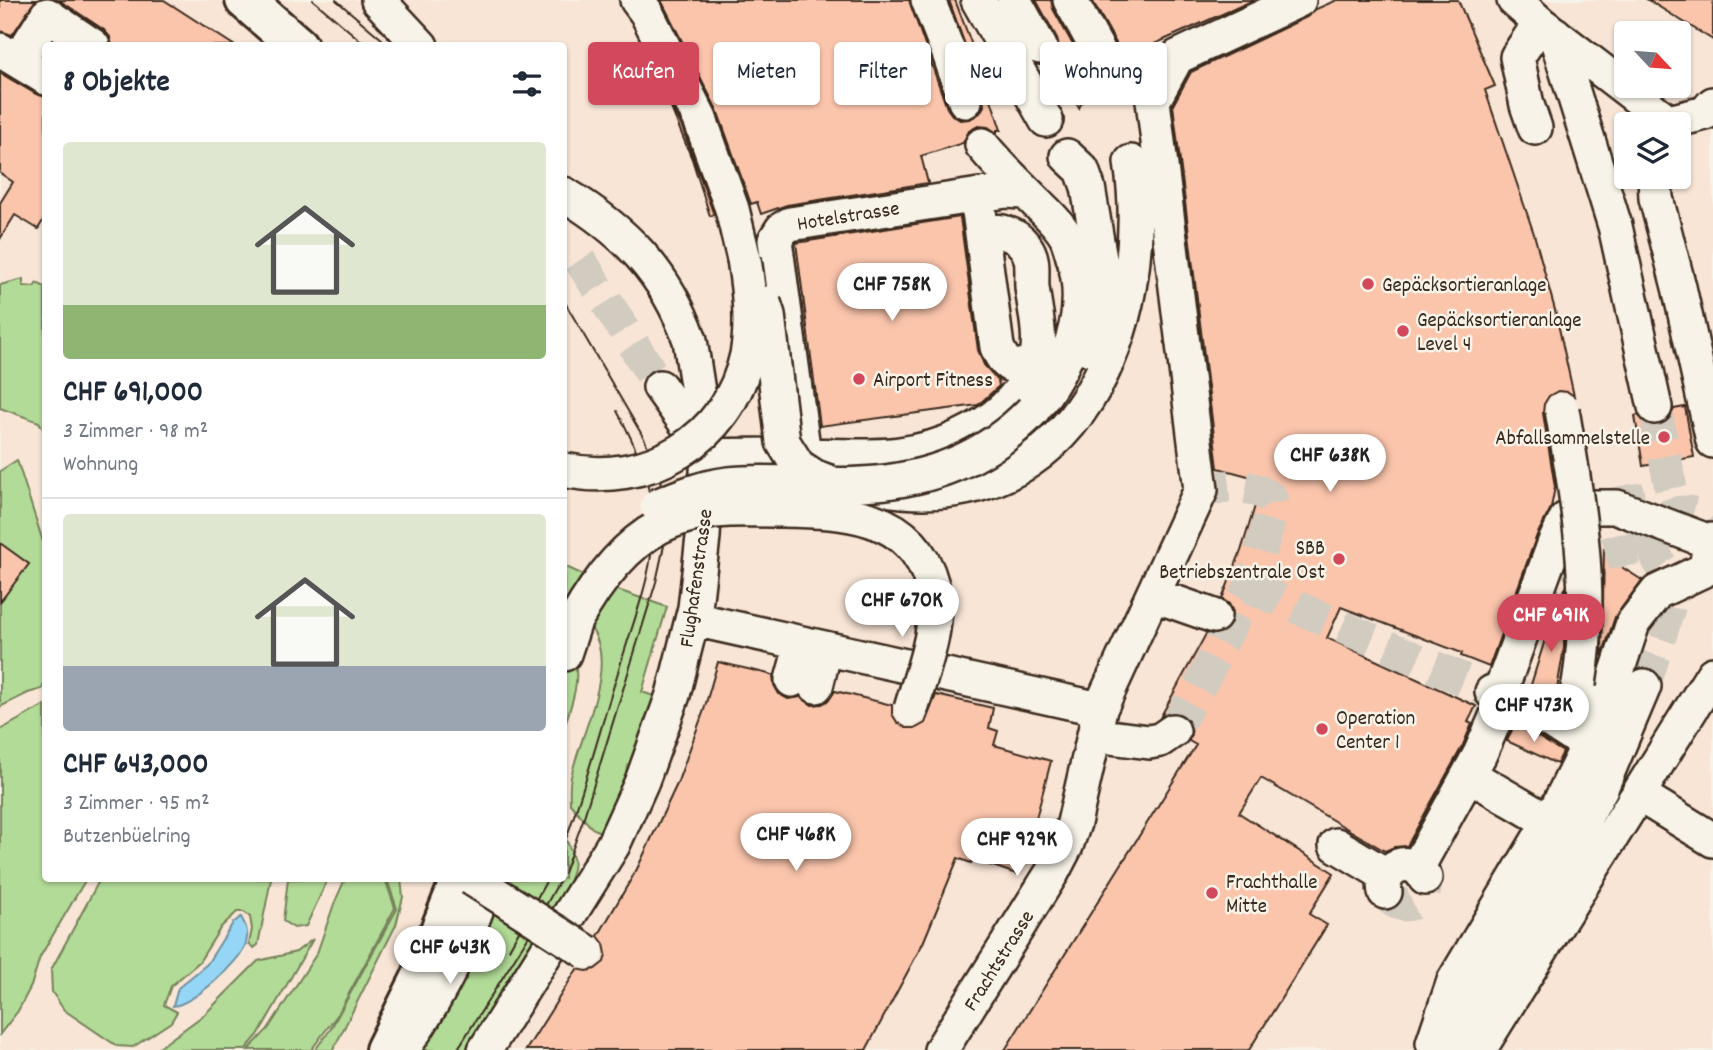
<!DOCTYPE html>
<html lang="de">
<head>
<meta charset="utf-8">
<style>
	:root { --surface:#fff; --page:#f2f2f3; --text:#1f2937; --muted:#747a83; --line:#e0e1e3; --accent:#d1495b }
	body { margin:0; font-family:Dekko,sans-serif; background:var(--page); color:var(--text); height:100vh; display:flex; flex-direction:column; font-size:26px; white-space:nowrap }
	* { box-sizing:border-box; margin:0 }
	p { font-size:23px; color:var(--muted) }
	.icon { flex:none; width:38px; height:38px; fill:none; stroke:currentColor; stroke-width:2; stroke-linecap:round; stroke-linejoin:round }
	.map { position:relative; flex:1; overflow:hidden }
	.drawer { position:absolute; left:42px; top:42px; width:525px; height:840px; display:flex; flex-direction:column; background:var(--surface); border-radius:7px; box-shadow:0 2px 5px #0004 }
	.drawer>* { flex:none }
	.top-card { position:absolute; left:588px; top:42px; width:665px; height:63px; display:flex; gap:14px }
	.needle { width:46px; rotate:116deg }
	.fabs { position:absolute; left:1614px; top:21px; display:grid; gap:14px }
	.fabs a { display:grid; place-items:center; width:77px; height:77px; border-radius:7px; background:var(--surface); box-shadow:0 2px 5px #0004; font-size:35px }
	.price { position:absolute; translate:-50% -60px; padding:0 16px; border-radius:24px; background:#fff; color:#222; font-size:23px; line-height:46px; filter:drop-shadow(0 2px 4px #0008) }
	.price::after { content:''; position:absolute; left:50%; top:42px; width:21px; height:16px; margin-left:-10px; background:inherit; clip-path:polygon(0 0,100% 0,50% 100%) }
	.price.on { background:var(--accent); color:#fff }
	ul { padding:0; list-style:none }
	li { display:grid; align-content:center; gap:14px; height:371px; padding:0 21px }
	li+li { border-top:2px solid var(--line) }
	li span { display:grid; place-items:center; height:217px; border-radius:7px; color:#555 }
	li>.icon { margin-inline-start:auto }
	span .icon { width:126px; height:126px; fill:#fffc; stroke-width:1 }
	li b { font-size:30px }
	h2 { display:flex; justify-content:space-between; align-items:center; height:84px; padding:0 21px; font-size:30px }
	.chip { padding:0 24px; border-radius:7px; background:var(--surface); box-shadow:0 2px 5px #0004; font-size:24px; line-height:63px }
	.chip.on { background:var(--accent); color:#fff }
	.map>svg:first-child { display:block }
</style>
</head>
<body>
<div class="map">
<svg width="1713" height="1050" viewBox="0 0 1713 1050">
	<rect width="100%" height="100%" fill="#f7f3e8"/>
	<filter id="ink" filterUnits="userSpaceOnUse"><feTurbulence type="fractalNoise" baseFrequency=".0143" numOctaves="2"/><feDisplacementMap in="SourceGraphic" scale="14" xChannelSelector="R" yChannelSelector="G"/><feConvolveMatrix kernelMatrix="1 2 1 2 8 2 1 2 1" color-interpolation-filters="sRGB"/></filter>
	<g filter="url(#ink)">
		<path fill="#f8e5d6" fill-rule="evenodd" d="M0,0H1713V1050H0ZM1626,33H1678V86H1626ZM46,46H564V878H46ZM1626,124H1678V177H1626Z"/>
		<path fill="#b2db97" stroke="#76825a" stroke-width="2" d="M23,279V286L34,287L37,283L45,287V432L39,422L0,408V285Z
			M17,460L45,548V682L42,689L28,693L0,707V471Z
			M564,566L612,588L667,607L642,692L657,697L634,763L602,833L592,828L570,804C570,795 569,786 571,777C582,725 636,637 564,608Z
			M564,637C567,645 573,654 575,663C580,684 570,708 564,728Z
			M45,705L46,878L86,879L40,957L31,986L18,1011L0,1034V730Z
			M564,836C577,860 576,866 566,890L470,1050H423L451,1003L504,879L564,878Z
			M100,879H271L258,945L254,948L249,944L252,929L250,917L244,912H237L221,927L199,962L171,986L164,1005L177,1012L171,1022L133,1047L117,1046L64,1010L52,992L51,970Z
			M288,879H328L306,926L294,928L283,921Z
			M345,879H385L395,908L338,1014L311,1050H248L268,1029L317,953L334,904Z
			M387,879H401L403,897L396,925L333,1050H315L330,1030L397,909Z
			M313,939L258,1035L245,1050H156L205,1014L258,961L296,952Z"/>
		<path fill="#95d6f7" stroke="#7191a0" stroke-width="2" d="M241,917C246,926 249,932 246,943C241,962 192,1005 173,1006L178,988L207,964L233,923Z"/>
		<path fill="#fbc5ac" stroke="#3b2a1e" stroke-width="2" d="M0,0H36L12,35L0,31Z
			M59,0H164L235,46H112L110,37L104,30Z
			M661,0H909L947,108L952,115L960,120L970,119L980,113L984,106L983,96L949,0H955L982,72L1001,130H997V133L988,127L978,126L969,131L963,143L921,156L928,183L787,205L761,214L757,202L751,204L717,110Z
			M1036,0H1051L1053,9L1082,61L1089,68L1096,71L1079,108L1051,62L1057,56L1059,47L1057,38Z
			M1092,0H1254L1116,61L1118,52L1116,43Z
			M1337,0H1458L1495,86L1485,90L1534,234L1555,310L1574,396L1568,392L1558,391L1549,396L1544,404L1543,413L1555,487L1551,508L1537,535L1489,667L1461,656L1462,653L1341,607L1327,638L1476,706L1468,722L1472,724L1463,745L1407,846L1394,847L1385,851L1261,778L1239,813L1334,873L1309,914L1327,925L1249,1050H1005L1196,745L1189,741L1192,729L1188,720L1182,714L1171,712L1161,716L1206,634L1218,635L1227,630L1232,623L1233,612L1229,604L1222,599L1241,551L1263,480L1218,468L1173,105L1191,72L1307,17L1316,9Z
			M1648,0H1713V40Z
			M654,71L682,127L714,215L710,216L692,159L669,103L660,86L651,90L645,75Z
			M0,73L36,94L46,97V216L38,229L15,215L0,239V203L13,182L0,173Z
			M960,217L978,350L984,365L998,380L999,386L978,405L820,426L796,243Z
			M1685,407L1694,457L1643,466L1635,416L1638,415L1649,425L1658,426L1668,421L1674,409Z
			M0,543L29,564L0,602Z
			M1622,548L1623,568L1642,580L1615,617L1602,656L1604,549Z
			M1565,589L1564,648L1555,701L1530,688L1557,601Z
			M718,662L773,675L774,685L779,694L788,699L801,697L812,705L822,704L829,700L835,691L892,705V714L897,722L906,728H916L925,723L936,695L993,708L989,728L998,731L994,745L1051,761L1034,826L1016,874L973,859L971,863L958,858L923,943L866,1050H526L577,969L587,971L595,969L604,962L606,954L604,944L598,936L637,869L677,784L704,710Z
			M1515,723L1563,752L1557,764L1507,741Z"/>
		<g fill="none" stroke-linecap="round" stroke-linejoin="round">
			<path stroke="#d1cbc0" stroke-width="33" stroke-dasharray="33 17" stroke-linecap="butt" d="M580,260L660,387
				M1655,407L1676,514
				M1626,485L1635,539
				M1707,569C1655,605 1629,512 1686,512C1697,512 1706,518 1713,527
				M1250,587L1492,692
				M1538,620C1543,608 1547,596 1554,585C1573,555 1621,550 1653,546
				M1644,686L1669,608L1675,576
				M1173,731L1203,680L1250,587L1273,508L1271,498C1249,482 1226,486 1201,490
				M1385,892C1398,915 1430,905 1425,878"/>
			<defs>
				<path id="minor" d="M378,0L421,46
					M637,0L646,12L700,119L732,209L744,259
					M928,0L950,56L965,101
					M978,0L1046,120
					M1014,0L1040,47
					M1070,0L1099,52
					M1514,0L1540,23L1669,122V124
					M1555,34L1615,226L1655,407
					M0,50L46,78
					M18,61L47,15L93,46
					M1669,122L1705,113L1713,104
					M1535,128L1527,105L1517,57L1540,23
					M982,145C998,165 1016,182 1034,200C1045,211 1058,222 1066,236C1069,242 1071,250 1073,257C1091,313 1068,367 1032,411
					M1067,156L1082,170L1088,187L1100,259L1102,300L1090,349
					M1655,177L1656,198L1679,287L1713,441
					M979,211L997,347C1006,369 1015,370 1036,361
					M660,387L685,422L704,428
					M804,455L775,240L782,229L790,224L1006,191L1023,192L1028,194
					M708,456C741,455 775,455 809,455C865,456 912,461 964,435C992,422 1019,399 1032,370C1045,345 1035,313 1032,287C1031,272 1035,259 1025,246C1014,232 999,230 982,231
					M880,488C1075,523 1155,324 1131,162
					M1593,507H1617L1710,542
					M1154,595L1214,616
					M693,619L1100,709
					M564,654L575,621
					M792,680L802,644
					M816,686L825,650
					M1492,692L1533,710L1567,732L1589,743
					M1499,695L1555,542L1566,519
					M1567,732L1579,684
					M1094,735L1149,742L1160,740L1173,731
					M1481,782L1549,822
					M1638,794L1713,840
					M1336,845L1386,875
					M1417,868L1480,754L1497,715
					M1385,892C1379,866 1413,853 1425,878
					M402,1050C440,997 467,940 488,878
					M485,1050L613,845L642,781L673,695L695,608L703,537L708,456L690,340C666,272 624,230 564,194
					M941,1050L1053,871L1066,846L1074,823L1100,709L1201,490L1153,101L1177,57L1299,0
					M1436,1050L1433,1043L1454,981L1555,812L1589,743L1614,681L1633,623L1657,592L1706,569L1710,542L1713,540
					M1453,1050L1479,994L1559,865L1601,788L1644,686
					M1479,1050L1713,674"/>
				<path id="major" d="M245,0L298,46
					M385,1050L421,978L461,878"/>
			</defs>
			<use href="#minor" stroke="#3b2a1e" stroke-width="38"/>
			<use href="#major" stroke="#3b2a1e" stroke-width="44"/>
			<use href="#minor" stroke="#f7f3e8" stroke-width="33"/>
			<use href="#major" stroke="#f7f3e8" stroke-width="38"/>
			<path stroke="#3b2a1e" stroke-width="2" d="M313,0L367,46
				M336,0L390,46
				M564,301L645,440L660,478L666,519L665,541L656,582L583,820L564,873
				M564,844C586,786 601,725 620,666C633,621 654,573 653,526C652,484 637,447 617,411
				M509,949L548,878
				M457,1050L530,934L561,878"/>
			<defs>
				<path id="minor-bridge" d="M764,303L768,315L783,442L798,466L815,477L829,482
					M1562,410C1578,501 1594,592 1579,684
					M564,470C647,488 729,440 747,355C753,323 749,291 744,259
					M657,506C680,496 703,487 728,484C772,479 817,487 861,484C927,481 986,459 1032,411
					M575,621C595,585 622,547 659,527C695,508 734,509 773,510C836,511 912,509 932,585C942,624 922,671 911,709
					M471,878L587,952"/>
			</defs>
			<use href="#minor-bridge" stroke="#3b2a1e" stroke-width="38" stroke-linecap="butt"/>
			<use href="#minor-bridge" stroke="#f7f3e8" stroke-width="33"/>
		</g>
	</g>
	<g fill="#d1495b" stroke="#f7f3e8" stroke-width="2.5">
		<circle cx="1368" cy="284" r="7"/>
		<circle cx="1403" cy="331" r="7"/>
		<circle cx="859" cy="379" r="7"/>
		<circle cx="1664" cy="437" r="7"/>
		<circle cx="1339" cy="559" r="7"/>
		<circle cx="1322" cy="729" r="7"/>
		<circle cx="1212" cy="893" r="7"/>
	</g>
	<g text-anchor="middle" stroke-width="5" stroke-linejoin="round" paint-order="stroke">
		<g font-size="21" fill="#3b2a1e" stroke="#f7f3e8">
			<text transform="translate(848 215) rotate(-9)" y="7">Hotelstrasse</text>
			<text transform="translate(695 578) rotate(-82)" y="7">Flughafenstrasse</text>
			<text transform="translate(998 960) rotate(-58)" y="7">Frachtstrasse</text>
		</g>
		<g font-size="21" fill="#3b2a1e" stroke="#f7f3e8" text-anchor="start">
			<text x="1382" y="291">Gepäcksortieranlage</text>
			<text x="1417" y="326">Gepäcksortieranlage<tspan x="1417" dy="24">Level 4</tspan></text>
			<text x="873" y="386">Airport Fitness</text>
			<text x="1650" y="444" text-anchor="end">Abfallsammelstelle</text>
			<text x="1325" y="554" text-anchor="end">SBB<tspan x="1325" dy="24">Betriebszentrale Ost</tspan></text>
			<text x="1336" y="724">Operation<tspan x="1336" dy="24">Center 1</tspan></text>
			<text x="1226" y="888">Frachthalle<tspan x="1226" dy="24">Mitte</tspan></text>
		</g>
	</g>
</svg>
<div class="fabs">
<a><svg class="needle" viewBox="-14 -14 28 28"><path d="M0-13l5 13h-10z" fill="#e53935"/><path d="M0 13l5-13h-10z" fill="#747a83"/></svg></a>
<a><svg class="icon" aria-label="layers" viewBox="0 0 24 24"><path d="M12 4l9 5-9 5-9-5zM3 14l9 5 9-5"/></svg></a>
</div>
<b class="price" style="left:892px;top:323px">CHF 758K</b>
<b class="price" style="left:1330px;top:494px">CHF 638K</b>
<b class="price" style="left:902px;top:639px">CHF 670K</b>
<b class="price on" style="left:1551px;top:654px">CHF 691K</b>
<b class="price" style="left:1534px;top:744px">CHF 473K</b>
<b class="price" style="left:796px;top:873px">CHF 468K</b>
<b class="price" style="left:1017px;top:878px">CHF 929K</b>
<b class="price" style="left:450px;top:986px">CHF 643K</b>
<div class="top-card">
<a class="chip on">Kaufen</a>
<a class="chip">Mieten</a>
<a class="chip">Filter</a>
<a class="chip">Neu</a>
<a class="chip">Wohnung</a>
</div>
<section class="drawer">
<h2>8 Objekte<svg class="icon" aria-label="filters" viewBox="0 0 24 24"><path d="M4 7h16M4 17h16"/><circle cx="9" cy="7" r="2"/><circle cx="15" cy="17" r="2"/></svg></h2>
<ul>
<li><span style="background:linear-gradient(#dfe7d0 75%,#8fb573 0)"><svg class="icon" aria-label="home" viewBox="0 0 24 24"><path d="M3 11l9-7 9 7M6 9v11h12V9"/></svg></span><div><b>CHF 691,000</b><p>3 Zimmer · 98 m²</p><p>Wohnung</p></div></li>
<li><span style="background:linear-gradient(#dfe7d0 70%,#9aa5b1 0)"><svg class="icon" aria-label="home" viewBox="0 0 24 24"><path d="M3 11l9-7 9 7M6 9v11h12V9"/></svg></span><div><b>CHF 643,000</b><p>3 Zimmer · 95 m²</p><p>Butzenbüelring</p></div></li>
</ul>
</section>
</div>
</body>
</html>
